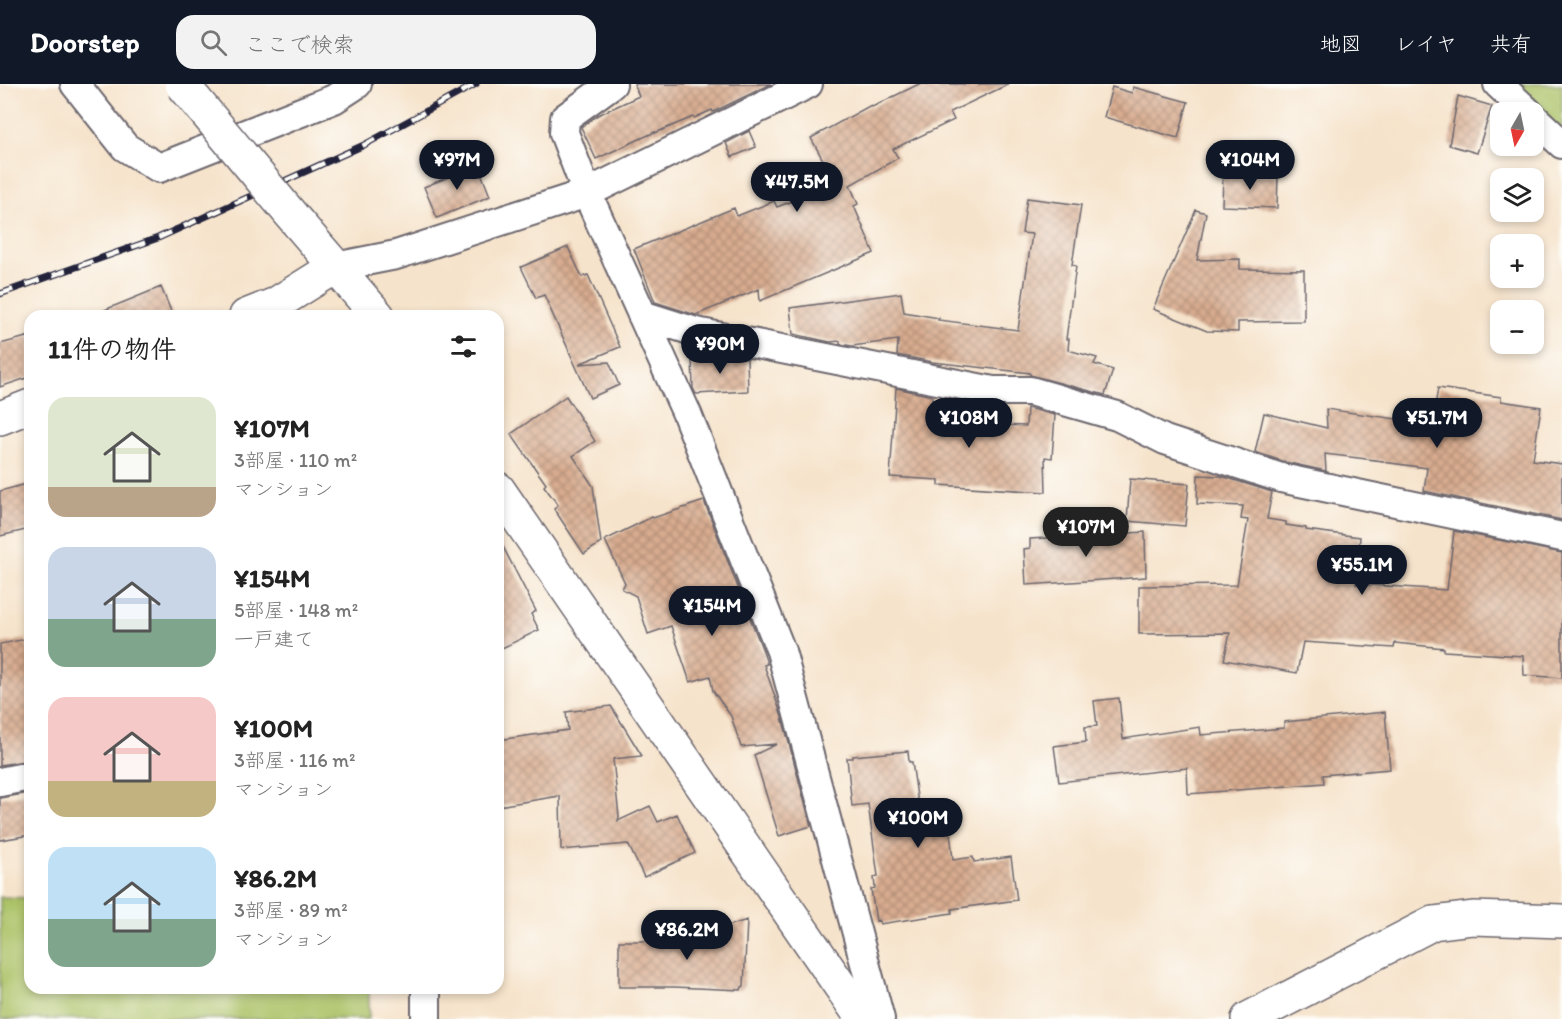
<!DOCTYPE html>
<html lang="ja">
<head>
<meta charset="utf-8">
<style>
	:root { --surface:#fff; --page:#f2f2f2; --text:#222; --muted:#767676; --accent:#111827 }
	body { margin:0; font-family:Itim,"Klee One",sans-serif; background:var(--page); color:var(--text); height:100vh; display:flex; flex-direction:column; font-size:22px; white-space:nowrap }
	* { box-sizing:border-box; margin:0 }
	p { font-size:20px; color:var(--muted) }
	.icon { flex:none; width:33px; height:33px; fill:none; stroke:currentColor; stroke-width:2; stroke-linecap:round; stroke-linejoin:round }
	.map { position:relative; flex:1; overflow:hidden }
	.panel { position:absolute; left:24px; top:226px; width:480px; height:684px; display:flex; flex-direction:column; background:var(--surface); border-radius:18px; box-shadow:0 3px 9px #0003 }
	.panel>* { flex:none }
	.needle { width:39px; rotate:189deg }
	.buttons { position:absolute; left:1490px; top:18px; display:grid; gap:12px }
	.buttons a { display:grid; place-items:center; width:54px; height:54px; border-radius:12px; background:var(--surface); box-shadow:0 3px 9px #0003; font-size:30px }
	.price { position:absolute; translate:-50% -51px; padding:0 14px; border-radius:21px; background:var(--accent); color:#fff; font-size:20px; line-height:39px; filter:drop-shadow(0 2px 3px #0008) }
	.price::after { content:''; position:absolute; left:50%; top:36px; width:18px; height:14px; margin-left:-9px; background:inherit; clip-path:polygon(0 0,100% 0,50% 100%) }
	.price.current { background:#222; color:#fff }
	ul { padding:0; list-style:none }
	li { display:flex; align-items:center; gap:18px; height:150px; padding:0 24px }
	li span { display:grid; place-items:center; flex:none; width:168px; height:120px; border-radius:18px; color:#555 }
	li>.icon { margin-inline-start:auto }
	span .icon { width:72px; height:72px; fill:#fffc; stroke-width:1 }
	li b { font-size:26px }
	h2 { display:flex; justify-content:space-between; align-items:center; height:72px; padding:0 24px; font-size:26px }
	header { display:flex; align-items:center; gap:36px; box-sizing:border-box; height:84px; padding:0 30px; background:var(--accent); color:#fff }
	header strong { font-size:28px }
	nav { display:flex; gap:33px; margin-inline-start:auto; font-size:21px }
	.search { width:420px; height:54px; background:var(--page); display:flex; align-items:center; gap:15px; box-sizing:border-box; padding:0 21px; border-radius:18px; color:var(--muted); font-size:22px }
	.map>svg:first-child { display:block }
</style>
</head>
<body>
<header>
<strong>Doorstep</strong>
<div class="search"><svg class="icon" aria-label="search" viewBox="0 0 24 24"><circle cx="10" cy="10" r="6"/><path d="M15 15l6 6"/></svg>ここで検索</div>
<nav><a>地図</a><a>レイヤ</a><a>共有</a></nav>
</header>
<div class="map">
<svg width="1562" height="935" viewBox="0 0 1562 935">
	<defs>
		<pattern id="building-cross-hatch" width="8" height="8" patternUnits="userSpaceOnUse" patternTransform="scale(1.5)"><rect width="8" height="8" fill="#d8ac8f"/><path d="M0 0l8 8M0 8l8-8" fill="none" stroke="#af8c76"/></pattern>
	</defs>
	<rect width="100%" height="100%" fill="#fdfcf7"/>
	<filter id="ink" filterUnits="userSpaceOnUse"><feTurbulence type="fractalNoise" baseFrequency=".0167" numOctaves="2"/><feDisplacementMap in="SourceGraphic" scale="12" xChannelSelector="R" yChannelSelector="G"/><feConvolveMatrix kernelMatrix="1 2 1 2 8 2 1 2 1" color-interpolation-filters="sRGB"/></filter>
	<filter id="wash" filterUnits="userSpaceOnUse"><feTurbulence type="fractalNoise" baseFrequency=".008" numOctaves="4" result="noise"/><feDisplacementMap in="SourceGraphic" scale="24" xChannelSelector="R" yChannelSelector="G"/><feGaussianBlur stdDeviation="1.35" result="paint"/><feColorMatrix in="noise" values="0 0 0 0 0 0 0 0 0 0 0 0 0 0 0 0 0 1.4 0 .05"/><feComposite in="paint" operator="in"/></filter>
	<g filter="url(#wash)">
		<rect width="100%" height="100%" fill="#f6e3cb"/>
		<path fill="#acc267" stroke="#677251" stroke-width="1.5" d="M1498,0H1562V60Z
			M0,813L30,814V904L369,905V935H0Z"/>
		<g id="blocks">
			<path fill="url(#building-cross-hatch)" d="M634,0H771L713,28L712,26L694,34L693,33L655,49V48L596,75L581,43L598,31L639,12Z
				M919,0H1009L950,28L954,36L893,65L898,74L850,101L858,120L854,122L874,169L760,217L759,205L696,231L655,218L634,165L734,124L737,132L774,117L777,123L836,100L811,54L871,21L872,23Z
				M1112,3L1132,9L1133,3L1188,18L1178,54L1104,33Z
				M1458,12L1492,22L1477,69L1449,61Z
				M749,47L756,63L732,73L726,59Z
				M478,81L490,112L437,134L424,103Z
				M1223,90L1278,92L1277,124L1222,122Z
				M1027,114L1081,121L1072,181L1076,182L1066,255H1069L1068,266L1097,274L1094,280L1113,286L1105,311L1030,291V289L933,278L897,271L898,256L852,262L840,260V257L830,258L793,250L790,224L901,209L904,228L939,234L938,236L1018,246L1032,150L1022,149Z
				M1196,126L1206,129L1197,176L1240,175V185L1304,186V237L1238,238V248L1207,247L1153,225Z
				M568,163L582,193L588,191L620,263L579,280L609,278L619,301L590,314L544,211L536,214L521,183Z
				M161,203L173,232H92V231Z
				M30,252V293L0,303V260Z
				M732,272L747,275L748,307L696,310L693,304L692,274Z
				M896,304L932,312L930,338L1026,342L1027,324L1055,331L1052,374L1045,373L1046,408L939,401V396L890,393Z
				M1438,304L1501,313V317L1541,323L1533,376L1562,380V436L1424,407L1427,384L1383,378V377L1325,370L1326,387L1285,378L1255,368L1264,329L1327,344L1326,325L1432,340Z
				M566,312L595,357L573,372L593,402L601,459L584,470L554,425L558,421L544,402L546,400L511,350Z
				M1198,391L1221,392L1272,408L1267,435L1286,438V441L1306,444V446L1360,453L1356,500L1447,506L1454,447L1562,469V594L1524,591L1523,572L1444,567V564L1395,559L1394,564L1303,558L1297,589L1224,576L1230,549L1139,550V502L1237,501L1248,436L1241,435L1243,422L1197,420Z
				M1130,395L1189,400L1185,442L1127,437Z
				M30,399V445L0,452V407Z
				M704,417L763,567L767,580L764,581L782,633L811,742L779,752L754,671L777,660L741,663L731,632L713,607L710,592L690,598L671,542L648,550L636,512L622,505L625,499L605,456L652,433L653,434Z
				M1145,448L1146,493L1026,501L1024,465L1030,464V455Z
				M498,453L536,527L531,530L539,546L498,566Z
				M26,555L30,573V676L0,681V560Z
				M1119,614L1123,655L1200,643L1201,651L1284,644V638L1385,628L1390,685L1323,691L1324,699L1188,710L1187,684L1059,698L1054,662L1086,658L1085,643L1097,642L1094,617Z
				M611,622L642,672L613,675L619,733L618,737L650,722L658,738L677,730L695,769L644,793L628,760L561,766L560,712L498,722V656L568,646L566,628Z
				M908,667L909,678H912L921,740L949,737L953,776L973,773L974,778L1011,773L1017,816L952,825V829L880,840L879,836L876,837L871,805L875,804L874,793L878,792L868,720L852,722L847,674H853V672Z
				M30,709V751L0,756V714Z
				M747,836L744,902L742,903L741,906L674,903H619V857H676V848L714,850V841L728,842Z"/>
		</g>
	</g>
	<g filter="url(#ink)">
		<use href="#blocks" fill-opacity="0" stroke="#6c666d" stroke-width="1.5"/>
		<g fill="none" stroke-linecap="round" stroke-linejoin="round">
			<defs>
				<path id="street" d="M75,0L125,63L159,84L334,15L357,0
					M612,0L565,34L564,49L587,109L687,330L781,567L880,935
					M1498,0L1528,28
					M1533,33L1562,60
					M335,183L396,171L587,109L808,0
					M642,231L696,248L993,307H1030L1117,332L1165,356L1281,394L1562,453
					M0,698L30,692
					M426,935V904"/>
				<path id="secondary" d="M298,139L378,232
					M246,232L276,220L335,183
					M0,334L30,322
					M498,405L863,935
					M1248,935L1433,839L1473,834L1562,837"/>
			</defs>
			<use href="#street" stroke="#6c666d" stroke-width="32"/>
			<use href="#secondary" stroke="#6c666d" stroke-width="36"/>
			<use href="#street" stroke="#fff" stroke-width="28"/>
			<use href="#secondary" stroke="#fff" stroke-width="33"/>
			<defs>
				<path id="rail" d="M0,210L158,154L364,61L476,0"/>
			</defs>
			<use href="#rail" stroke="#22223b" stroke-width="7"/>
			<use href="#rail" stroke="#fdfcf7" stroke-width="4.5" stroke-dasharray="14" stroke-linecap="butt"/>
			<defs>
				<path id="secondary-bridge" d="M182,0L298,139"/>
			</defs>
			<use href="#secondary-bridge" stroke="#6c666d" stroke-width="36" stroke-linecap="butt"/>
			<use href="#secondary-bridge" stroke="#fff" stroke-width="33"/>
		</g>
	</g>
</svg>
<div class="buttons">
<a><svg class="needle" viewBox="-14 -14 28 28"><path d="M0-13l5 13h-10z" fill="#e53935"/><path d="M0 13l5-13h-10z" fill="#767676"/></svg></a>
<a><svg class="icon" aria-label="layers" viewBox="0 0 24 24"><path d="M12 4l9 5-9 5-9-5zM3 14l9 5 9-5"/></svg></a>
<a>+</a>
<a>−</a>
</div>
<b class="price" style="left:457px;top:107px">¥97M</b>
<b class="price" style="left:1250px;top:107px">¥104M</b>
<b class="price" style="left:797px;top:129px">¥47.5M</b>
<b class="price" style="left:720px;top:291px">¥90M</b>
<b class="price" style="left:969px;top:365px">¥108M</b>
<b class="price" style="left:1437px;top:365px">¥51.7M</b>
<b class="price current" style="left:1086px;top:474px">¥107M</b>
<b class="price" style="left:1362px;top:512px">¥55.1M</b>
<b class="price" style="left:712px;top:553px">¥154M</b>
<b class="price" style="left:918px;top:765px">¥100M</b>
<b class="price" style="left:687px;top:877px">¥86.2M</b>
<section class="panel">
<h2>11件の物件<svg class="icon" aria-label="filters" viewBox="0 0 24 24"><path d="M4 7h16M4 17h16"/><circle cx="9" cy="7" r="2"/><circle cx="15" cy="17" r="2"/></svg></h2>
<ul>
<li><span style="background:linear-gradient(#dfe7d0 75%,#b9a48a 0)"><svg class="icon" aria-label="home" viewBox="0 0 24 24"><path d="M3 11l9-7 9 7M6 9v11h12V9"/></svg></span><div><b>¥107M</b><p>3部屋 · 110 m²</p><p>マンション</p></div></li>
<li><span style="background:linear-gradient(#c9d6e8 60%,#7fa58c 0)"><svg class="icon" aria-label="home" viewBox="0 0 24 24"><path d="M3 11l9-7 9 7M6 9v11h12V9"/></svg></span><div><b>¥154M</b><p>5部屋 · 148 m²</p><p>一戸建て</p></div></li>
<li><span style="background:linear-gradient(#f6c9c9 70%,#c2b280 0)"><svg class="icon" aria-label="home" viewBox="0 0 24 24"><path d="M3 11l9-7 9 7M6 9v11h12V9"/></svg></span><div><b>¥100M</b><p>3部屋 · 116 m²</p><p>マンション</p></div></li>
<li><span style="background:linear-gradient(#bfe0f5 60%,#7fa58c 0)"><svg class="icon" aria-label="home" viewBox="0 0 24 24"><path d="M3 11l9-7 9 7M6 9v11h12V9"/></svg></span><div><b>¥86.2M</b><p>3部屋 · 89 m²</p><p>マンション</p></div></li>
</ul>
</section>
</div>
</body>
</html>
